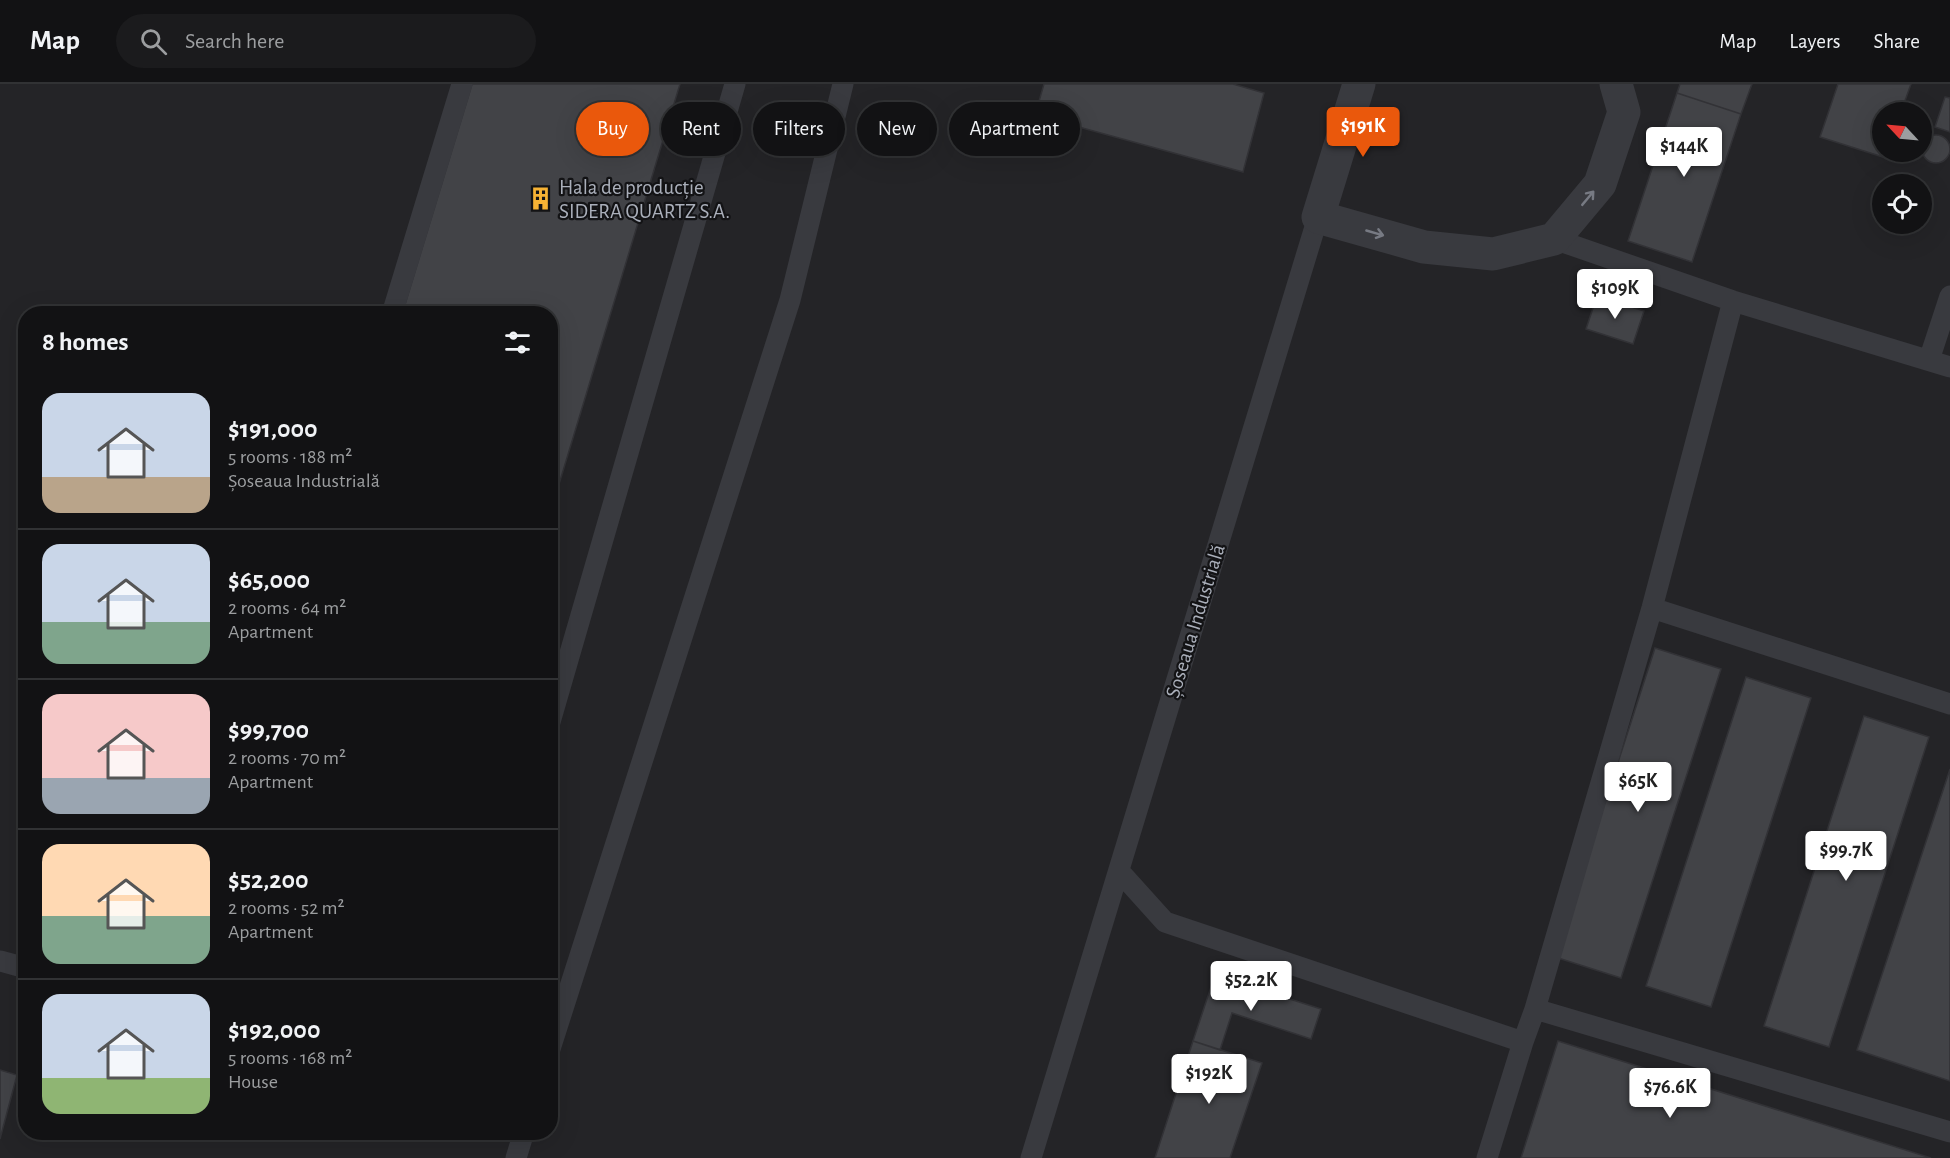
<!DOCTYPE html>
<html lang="en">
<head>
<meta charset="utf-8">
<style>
	:root { --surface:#121214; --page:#1b1b1d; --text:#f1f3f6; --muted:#9c9ea0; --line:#313234; --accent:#ea580c }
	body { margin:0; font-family:"Alegreya Sans",sans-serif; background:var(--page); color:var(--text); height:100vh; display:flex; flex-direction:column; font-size:22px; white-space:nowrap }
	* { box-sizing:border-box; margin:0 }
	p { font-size:20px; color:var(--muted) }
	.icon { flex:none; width:33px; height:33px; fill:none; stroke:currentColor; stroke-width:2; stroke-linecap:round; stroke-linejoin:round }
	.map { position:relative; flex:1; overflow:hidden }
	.drawer { position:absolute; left:18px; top:222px; width:540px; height:834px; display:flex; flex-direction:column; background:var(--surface); border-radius:24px; box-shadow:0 6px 24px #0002,0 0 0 2px var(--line) }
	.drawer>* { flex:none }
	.top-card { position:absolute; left:576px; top:18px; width:570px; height:54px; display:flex; gap:12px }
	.needle { width:39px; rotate:296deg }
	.controls { position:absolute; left:1872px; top:18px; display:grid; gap:12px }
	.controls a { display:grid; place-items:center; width:60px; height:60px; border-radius:50%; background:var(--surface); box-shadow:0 6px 24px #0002,0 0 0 2px var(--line); font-size:30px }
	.price { position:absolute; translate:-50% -51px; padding:0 14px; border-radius:6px; background:#fff; color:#222; font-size:20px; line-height:39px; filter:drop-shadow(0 2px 3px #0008) }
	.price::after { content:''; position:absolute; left:50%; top:36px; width:18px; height:14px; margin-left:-9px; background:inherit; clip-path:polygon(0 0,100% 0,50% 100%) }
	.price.active { background:var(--accent); color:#fff }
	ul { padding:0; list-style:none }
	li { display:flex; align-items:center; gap:18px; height:150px; padding:0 24px }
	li+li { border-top:2px solid var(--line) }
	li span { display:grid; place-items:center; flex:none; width:168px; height:120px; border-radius:18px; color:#555 }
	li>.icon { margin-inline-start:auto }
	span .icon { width:72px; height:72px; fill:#fffc; stroke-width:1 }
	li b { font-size:26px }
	h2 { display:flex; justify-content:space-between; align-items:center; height:72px; padding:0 24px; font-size:26px }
	.tag { padding:0 21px; border-radius:27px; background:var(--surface); box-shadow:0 6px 24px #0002,0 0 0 2px var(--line); font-size:21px; line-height:54px }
	.tag.active { background:var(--accent); color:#fff }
	header { display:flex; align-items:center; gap:36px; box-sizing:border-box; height:84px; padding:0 30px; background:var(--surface); border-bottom:2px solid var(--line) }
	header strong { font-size:28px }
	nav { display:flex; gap:33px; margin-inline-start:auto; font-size:21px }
	.search { width:420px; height:54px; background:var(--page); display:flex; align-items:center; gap:15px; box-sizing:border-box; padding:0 21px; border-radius:33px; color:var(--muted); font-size:22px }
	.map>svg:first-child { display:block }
</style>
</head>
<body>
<header>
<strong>Map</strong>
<div class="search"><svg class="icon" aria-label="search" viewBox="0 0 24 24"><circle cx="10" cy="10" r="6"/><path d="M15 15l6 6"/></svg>Search here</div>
<nav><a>Map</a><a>Layers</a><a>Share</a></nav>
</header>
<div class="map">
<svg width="1950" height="1074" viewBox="0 0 1950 1074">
	<rect width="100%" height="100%" fill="#18181a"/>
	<path fill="#242427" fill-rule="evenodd" d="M0,0H1950V1074H0ZM1882,28H1922V68H1882ZM1882,100H1922V140H1882ZM26,230H550V1048H26Z"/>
	<path fill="#424347" stroke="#323236" stroke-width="1.5" d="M472,0H680L550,430V230H402Z
		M1044,0H1233L1264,9L1243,88L1035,31Z
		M1680,0H1752L1741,30L1677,9Z
		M1838,0H1911L1901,28H1882V68H1889L1886,74L1820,53Z
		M1677,9L1741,30L1692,178L1628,157Z
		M1945,13L1950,14V48L1935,43Z
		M1922 65a14 14 0 1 1 28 0a14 14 0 1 1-28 0Z
		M1597,212L1644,227L1633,260L1586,245Z
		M1655,564L1721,585L1621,894L1555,873Z
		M1746,593L1811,614L1711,923L1646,902Z
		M1864,632L1929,653L1829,963L1764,942Z
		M1950,685V997L1857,966Z
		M1215,891L1321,925L1311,955L1232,929L1220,966L1193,957Z
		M1193,957L1262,979L1230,1074H1155Z
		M1558,957L1931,1074H1521Z
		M0,986L17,991L0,1055Z"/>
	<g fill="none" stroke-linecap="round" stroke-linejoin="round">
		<path stroke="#393a3f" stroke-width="21" d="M1554,155L1733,217L1950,283
			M392,230L462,0
			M1929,276L1950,212
			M1652,524L1950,620
			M550,638L735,0
			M1119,787L1165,838L1523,958L1535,925L1950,1048
			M0,877L26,884
			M1535,925L1652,524L1733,217
			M550,965L790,216L843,0
			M516,1074L524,1048
			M1031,1074L1318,133
			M1487,1074L1523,958"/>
		<path stroke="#393a3f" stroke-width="33" d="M1359,0L1318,133L1424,163L1493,170L1554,155L1600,100L1624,28L1616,0"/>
	</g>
	<defs><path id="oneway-shaft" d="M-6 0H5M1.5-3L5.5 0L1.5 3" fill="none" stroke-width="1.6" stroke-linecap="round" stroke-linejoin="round" transform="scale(1.5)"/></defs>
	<g stroke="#777a83">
		<use href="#oneway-shaft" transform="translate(1588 114) rotate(-50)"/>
		<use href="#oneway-shaft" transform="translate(1375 149) rotate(16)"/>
	</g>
	<defs>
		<symbol id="building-bare" viewBox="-9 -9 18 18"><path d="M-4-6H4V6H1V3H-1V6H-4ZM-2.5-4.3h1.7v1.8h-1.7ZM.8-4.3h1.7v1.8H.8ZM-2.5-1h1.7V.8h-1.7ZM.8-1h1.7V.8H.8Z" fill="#f6b234" stroke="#131315" stroke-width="2.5" paint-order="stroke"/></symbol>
	</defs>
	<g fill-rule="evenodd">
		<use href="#building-bare" x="524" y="98" width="33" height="33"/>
	</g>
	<g text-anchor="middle" stroke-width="4.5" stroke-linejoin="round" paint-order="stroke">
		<g font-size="21" fill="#aaafba" stroke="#131315" text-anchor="start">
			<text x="559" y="110">Hala de producție<tspan x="559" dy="24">SIDERA QUARTZ S.A.</tspan></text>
		</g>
		<g font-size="21" fill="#aaafba" stroke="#131315">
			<text transform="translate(1195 537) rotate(-73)" y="7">Șoseaua Industrială</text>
		</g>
	</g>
</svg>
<div class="controls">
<a><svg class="needle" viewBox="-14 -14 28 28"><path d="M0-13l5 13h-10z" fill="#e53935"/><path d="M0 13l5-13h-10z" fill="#9c9ea0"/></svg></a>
<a><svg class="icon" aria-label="locate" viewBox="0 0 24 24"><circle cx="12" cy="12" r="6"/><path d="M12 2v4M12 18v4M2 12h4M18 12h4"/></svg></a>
</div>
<b class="price active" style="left:1363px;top:74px">$191K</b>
<b class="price" style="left:1684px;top:94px">$144K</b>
<b class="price" style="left:1615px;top:236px">$109K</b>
<b class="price" style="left:1638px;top:729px">$65K</b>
<b class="price" style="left:1846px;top:798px">$99.7K</b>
<b class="price" style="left:1251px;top:928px">$52.2K</b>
<b class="price" style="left:1209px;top:1021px">$192K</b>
<b class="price" style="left:1670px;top:1035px">$76.6K</b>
<div class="top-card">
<a class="tag active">Buy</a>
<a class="tag">Rent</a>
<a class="tag">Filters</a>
<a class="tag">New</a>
<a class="tag">Apartment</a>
</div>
<section class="drawer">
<h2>8 homes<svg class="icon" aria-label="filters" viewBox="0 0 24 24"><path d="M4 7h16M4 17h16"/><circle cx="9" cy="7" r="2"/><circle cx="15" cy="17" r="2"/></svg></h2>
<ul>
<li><span style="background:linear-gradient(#c9d6e8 70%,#b9a48a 0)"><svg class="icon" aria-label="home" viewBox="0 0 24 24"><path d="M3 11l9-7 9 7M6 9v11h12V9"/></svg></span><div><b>$191,000</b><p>5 rooms · 188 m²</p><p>Șoseaua Industrială</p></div></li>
<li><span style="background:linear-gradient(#c9d6e8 65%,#7fa58c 0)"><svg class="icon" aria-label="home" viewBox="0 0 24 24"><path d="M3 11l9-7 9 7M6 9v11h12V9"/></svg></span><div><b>$65,000</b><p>2 rooms · 64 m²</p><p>Apartment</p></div></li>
<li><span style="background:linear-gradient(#f6c9c9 70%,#9aa5b1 0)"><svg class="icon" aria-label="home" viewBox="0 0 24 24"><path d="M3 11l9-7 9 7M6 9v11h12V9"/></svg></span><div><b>$99,700</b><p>2 rooms · 70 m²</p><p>Apartment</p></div></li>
<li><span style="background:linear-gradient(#ffd9b3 60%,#7fa58c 0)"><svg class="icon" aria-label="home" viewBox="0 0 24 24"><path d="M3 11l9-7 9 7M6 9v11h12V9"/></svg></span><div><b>$52,200</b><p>2 rooms · 52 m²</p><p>Apartment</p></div></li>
<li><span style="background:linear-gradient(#c9d6e8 70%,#8fb573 0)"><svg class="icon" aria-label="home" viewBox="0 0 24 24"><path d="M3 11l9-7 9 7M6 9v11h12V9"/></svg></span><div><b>$192,000</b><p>5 rooms · 168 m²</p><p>House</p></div></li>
</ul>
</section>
</div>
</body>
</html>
